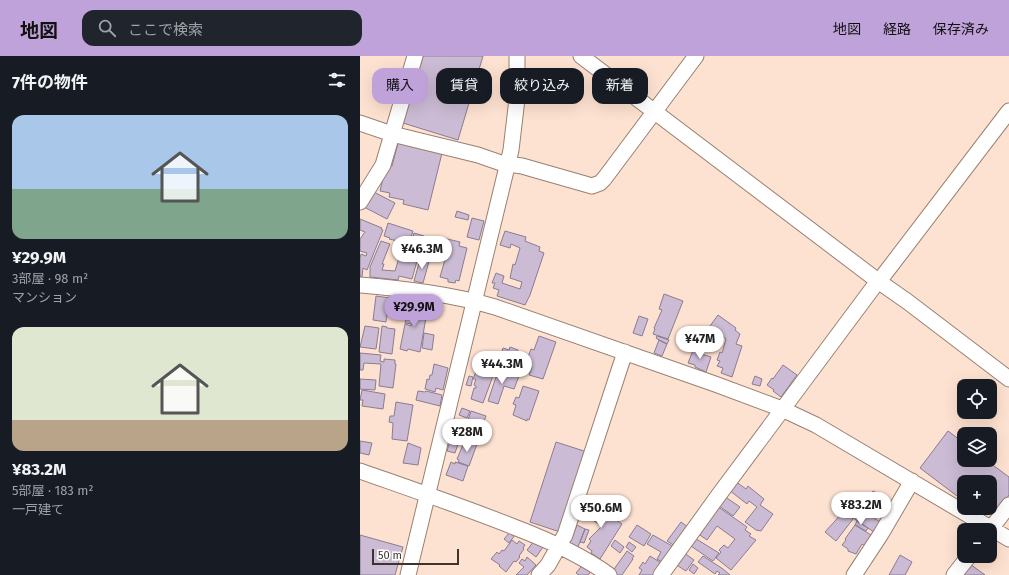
<!DOCTYPE html>
<html lang="ja">
<head>
<meta charset="utf-8">
<style>
	:root { --surface:#171b24; --page:#20242c; --text:#f1f3f6; --muted:#9ea1a6; --accent:#bfa2d9 }
	body { margin:0; font-family:"Fira Sans","Noto Sans JP",sans-serif; background:var(--page); color:var(--text); height:100vh; display:flex; flex-direction:column; font-size:15px; white-space:nowrap }
	* { box-sizing:border-box; margin:0 }
	p { font-size:13px; color:var(--muted) }
	.icon { flex:none; width:22px; height:22px; fill:none; stroke:currentColor; stroke-width:2; stroke-linecap:round; stroke-linejoin:round }
	.map { position:relative; flex:1; overflow:hidden }
	.side { display:flex; flex-direction:column; background:var(--surface); width:360px }
	.side>* { flex:none }
	.top-card { position:absolute; left:12px; top:12px; width:380px; height:36px; display:flex; gap:8px }
	.fabs { position:absolute; left:597px; top:323px; display:grid; gap:8px }
	.fabs a { display:grid; place-items:center; width:40px; height:40px; border-radius:8px; background:var(--surface); box-shadow:0 4px 16px #0002; font-size:20px }
	.scale { position:absolute; left:12px; bottom:10px; width:87px; box-sizing:border-box; padding-left:4px; border:2px solid #3f342d; border-top:0; font-size:11px; line-height:14px; white-space:nowrap; color:#3f342d; -webkit-text-stroke:3px #fff; paint-order:stroke }
	.price { position:absolute; translate:-50% -34px; padding:0 9px; border-radius:14px; background:#fff; color:#222; font-size:13px; line-height:26px; filter:drop-shadow(0 1px 2px #0008) }
	.price::after { content:''; position:absolute; left:50%; top:24px; width:12px; height:9px; margin-left:-6px; background:inherit; clip-path:polygon(0 0,100% 0,50% 100%) }
	.price.active { background:var(--accent); color:#111 }
	ul { padding:0; list-style:none }
	li { display:grid; align-content:center; gap:8px; height:212px; padding:0 12px }
	li span { display:grid; place-items:center; height:124px; border-radius:12px; color:#555 }
	li>.icon { margin-inline-start:auto }
	span .icon { width:72px; height:72px; fill:#fffc; stroke-width:1 }
	li b { font-size:17px }
	h2 { display:flex; justify-content:space-between; align-items:center; height:48px; padding:0 12px; font-size:17px }
	.pill { padding:0 14px; border-radius:12px; background:var(--surface); box-shadow:0 4px 16px #0002; font-size:14px; line-height:36px }
	.pill.active { background:var(--accent); color:#111 }
	header { display:flex; align-items:center; gap:24px; box-sizing:border-box; height:56px; padding:0 20px; background:var(--accent); color:#111 }
	header strong { font-size:19px }
	nav { display:flex; gap:22px; margin-inline-start:auto; font-size:14px }
	.search { width:280px; height:36px; background:var(--page); display:flex; align-items:center; gap:10px; box-sizing:border-box; padding:0 14px; border-radius:12px; color:var(--muted); font-size:15px }
	main { display:flex; flex:1; min-height:0 }
	.map>svg:first-child { display:block }
</style>
</head>
<body>
<header>
<strong>地図</strong>
<div class="search"><svg class="icon" aria-label="search" viewBox="0 0 24 24"><circle cx="10" cy="10" r="6"/><path d="M15 15l6 6"/></svg>ここで検索</div>
<nav><a>地図</a><a>経路</a><a>保存済み</a></nav>
</header>
<main>
<section class="side">
<h2>7件の物件<svg class="icon" aria-label="filters" viewBox="0 0 24 24"><path d="M4 7h16M4 17h16"/><circle cx="9" cy="7" r="2"/><circle cx="15" cy="17" r="2"/></svg></h2>
<ul>
<li><span style="background:linear-gradient(#a9c7e8 60%,#7fa58c 0)"><svg class="icon" aria-label="home" viewBox="0 0 24 24"><path d="M3 11l9-7 9 7M6 9v11h12V9"/></svg></span><div><b>¥29.9M</b><p>3部屋 · 98 m²</p><p>マンション</p></div></li>
<li><span style="background:linear-gradient(#dfe7d0 75%,#b9a48a 0)"><svg class="icon" aria-label="home" viewBox="0 0 24 24"><path d="M3 11l9-7 9 7M6 9v11h12V9"/></svg></span><div><b>¥83.2M</b><p>5部屋 · 183 m²</p><p>一戸建て</p></div></li>
</ul>
</section>
<div class="map">
<svg width="649" height="519" viewBox="0 0 649 519">
	<rect width="100%" height="100%" fill="#fee2d1"/>
	<path fill="#cbbbd4" stroke="#8a7c92" d="M63,0H123L98,84L43,67Z
		M38,87L82,97L68,154L43,148L44,144L29,141L30,137L20,135L25,114L28,109L32,110Z
		M12,135L35,147L27,163L4,151Z
		M97,155L109,159L108,164L95,161Z
		M112,162L124,165L119,184L107,181Z
		M0,163L22,172L21,173L23,174L7,214L3,212L2,221L0,220V202L1,198L6,200L7,197L0,195V183L5,176L0,174Z
		M28,167L53,175L51,181L49,180L47,187L29,183L30,182L24,180Z
		M145,175L166,181L165,185L180,191L179,195L184,197L170,239L165,249L137,240L139,234L133,232L135,227H132L136,217L144,220L142,227L160,233L162,226L150,222L153,208L155,209L160,192L151,188L150,192L140,189Z
		M54,177L64,180L62,190L51,188Z
		M79,181L100,186L99,190L107,192L99,225L96,224L95,227L88,226V223L80,221L88,193L77,190Z
		M21,185L30,188L22,208H24L22,214L35,215L43,189L60,194L52,223L39,220L38,224L10,221V211Z
		M61,200L70,202L63,227L54,225Z
		M304,238L323,245L308,283L293,278L295,273L294,272L302,254L299,253Z
		M16,240L30,242L26,266L13,264Z
		M51,246L68,250L60,296L48,293L47,295L40,293L45,268L51,270L52,268L45,267Z
		M358,259L376,272L375,274L380,278L376,288L382,290L372,321L361,317L363,312L357,310L360,305L357,304L360,296L362,297L366,283L350,270Z
		M279,260L288,263L282,280L273,277Z
		M5,270L19,272L16,293L0,291Z
		M22,270L27,271V272L35,273L32,298L19,296Z
		M64,277L74,279L72,294L62,292Z
		M179,280L196,286L183,323L169,319L172,311L165,309L171,293L174,294Z
		M297,280L309,284L307,288L299,284L296,282Z
		M299,284L307,288L302,300L294,297Z
		M150,291L158,294L157,297L160,298L159,301L164,303L161,311L164,312L163,317L138,308L143,292L149,294Z
		M334,292L342,295L341,298L351,301L346,316L335,311V309L328,307Z
		M0,297L21,299L20,305L24,306V303L35,304V308H36L33,332L19,330L21,308L4,307L3,314H0Z
		M121,304L137,309L123,347L111,343L114,332H116V330L114,329L116,323H113Z
		M74,308L88,312L83,334L76,332L75,336L65,333L67,323L69,324L70,319H72Z
		M423,309L437,319L421,341L413,335L414,334L407,329L412,322L413,323Z
		M139,312L159,320L154,333L144,330L138,348L128,345Z
		M109,320L113,321L111,330L106,329Z
		M395,320L402,323L400,330L392,328Z
		M0,323L16,324L15,334L0,333Z
		M163,330L179,335L169,364L167,363V365L153,359L156,349L153,348L156,341L159,342Z
		M2,334L25,338L23,353L2,350L3,344H0Z
		M58,335L65,336L66,335L82,339L80,350L56,344Z
		M36,346L53,349L47,385L32,383L33,367L29,366L30,360H34Z
		M102,352L110,355L107,362L99,359Z
		M111,355L126,360L119,378L105,373Z
		M588,375L604,387V404H626L649,421V439L635,457L629,452H630V426H604V443L598,438L597,440L560,412Z
		M91,382L99,385L95,397L87,395Z
		M105,384L117,388L109,410L98,406L99,404L97,403Z
		M0,385L12,387L9,399L0,397Z
		M196,386L227,396L200,476L170,466Z
		M48,387L61,392L58,409L43,407Z
		M91,406L95,408V406L108,410L103,425L86,419Z
		M375,425L386,433L388,430L404,443L400,449L413,458L401,475L396,474L385,466L397,451L389,445L387,448L369,434Z
		M513,435L529,444V446L524,454L507,445Z
		M364,440L380,451L373,460L358,449Z
		M231,445L249,455L246,460H248L249,459L262,468L240,503L231,497L232,495L227,491L231,485L229,483L242,470L223,458Z
		M494,445L516,459L514,462L523,468L517,478L493,462L487,457Z
		M357,450L387,471L385,474L391,478L389,480L396,484L371,514L356,502L361,496L359,494L364,489L368,492L375,483L357,470L347,484L337,477Z
		M484,455L493,463L476,485L465,476Z
		M497,465L508,472L506,475L495,469Z
		M321,466L329,472L315,490L307,485Z
		M217,469L225,473L218,491L210,487Z
		M277,469L291,478L284,490L269,481Z
		M495,469L511,479L505,490L502,488L496,498L488,495V493L482,489L486,484L485,483Z
		M225,473L229,474L224,487L220,486Z
		M150,476L155,479L149,487L144,483Z
		M0,479L43,491L35,519H0Z
		M293,479L312,490L307,498L304,507L297,503L301,496L287,488Z
		M333,481L359,497L353,505L328,488Z
		M152,484L157,488L159,485L165,489L163,492L164,493L159,500L160,501L156,506L154,505L146,516L139,510L140,509L131,503L137,496L139,498L142,494L144,495Z
		M255,484L264,491L260,497L251,490Z
		M174,485L183,491L176,501L167,494Z
		M269,486L276,491L272,496L266,491Z
		M267,495L274,500L272,503H273L262,519H256L252,516Z
		M323,496L334,504L326,515L315,508Z
		M540,499L552,506L545,519H529Z
		M290,500L303,508L297,519H279L282,514L279,512L283,506L285,508Z
		M343,500L363,513L370,519H358L360,517L357,515L355,518L338,506Z
		M167,501L176,509L167,519H156L164,511L159,507L162,503L165,505Z
		M225,506L234,512L228,519H219L216,517Z
		M333,508L338,512L334,518L329,514Z
		M610,508L625,519H601Z"/>
	<g fill="none" stroke-linecap="round" stroke-linejoin="round">
		<defs>
			<path id="minor" d="M221,0L518,225L548,246L649,323
				M0,67L32,78L118,99L141,107L162,110L232,130L240,127L244,123L336,0
				M0,146L23,109L55,0
				M0,229C46,233 91,238 135,251L355,328L422,353L456,369L649,483
				M0,415C51,433 104,451 154,471C188,484 220,498 249,519
				M630,474L649,449
				M48,519L151,94L157,43V0
				M179,519L188,509L205,479L265,296
				M301,519L358,440L518,225L523,220L649,55
				M494,519L521,478L552,425
				M594,519L609,500"/>
		</defs>
		<use href="#minor" stroke="#998071" stroke-width="17"/>
		<use href="#minor" stroke="#fff" stroke-width="15"/>
	</g>
</svg>
<div class="fabs">
<a><svg class="icon" aria-label="locate" viewBox="0 0 24 24"><circle cx="12" cy="12" r="6"/><path d="M12 2v4M12 18v4M2 12h4M18 12h4"/></svg></a>
<a><svg class="icon" aria-label="layers" viewBox="0 0 24 24"><path d="M12 4l9 5-9 5-9-5zM3 14l9 5 9-5"/></svg></a>
<a>+</a>
<a>−</a>
</div>
<div class="scale">50 m</div>
<b class="price" style="left:62px;top:214px">¥46.3M</b>
<b class="price active" style="left:54px;top:272px">¥29.9M</b>
<b class="price" style="left:340px;top:304px">¥47M</b>
<b class="price" style="left:142px;top:329px">¥44.3M</b>
<b class="price" style="left:107px;top:397px">¥28M</b>
<b class="price" style="left:501px;top:470px">¥83.2M</b>
<b class="price" style="left:241px;top:473px">¥50.6M</b>
<div class="top-card">
<a class="pill active">購入</a>
<a class="pill">賃貸</a>
<a class="pill">絞り込み</a>
<a class="pill">新着</a>
</div>
</div>
</main>
</body>
</html>
